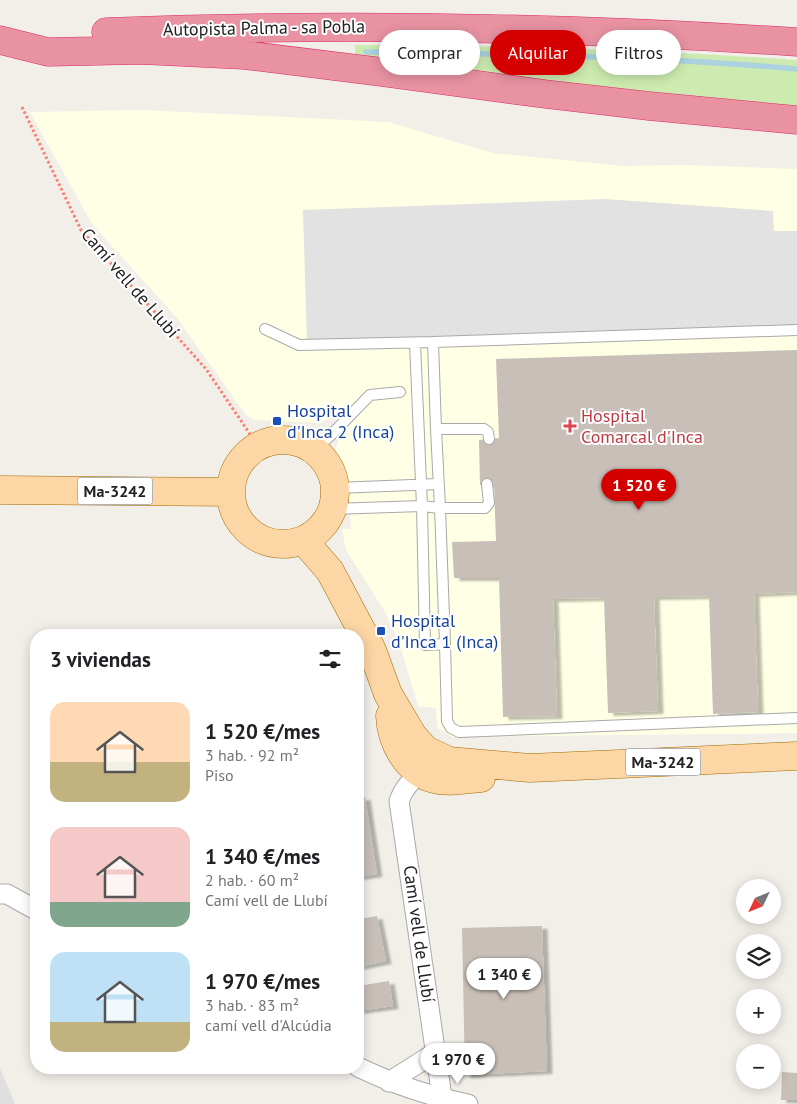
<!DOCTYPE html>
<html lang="es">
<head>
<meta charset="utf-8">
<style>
	:root { --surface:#fff; --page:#f6f6f6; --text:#202124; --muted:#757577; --accent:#d40000 }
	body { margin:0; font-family:"PT Sans",sans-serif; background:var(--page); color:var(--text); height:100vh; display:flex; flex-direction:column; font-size:19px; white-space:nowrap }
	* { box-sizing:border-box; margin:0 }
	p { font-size:16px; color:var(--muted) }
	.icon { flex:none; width:28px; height:28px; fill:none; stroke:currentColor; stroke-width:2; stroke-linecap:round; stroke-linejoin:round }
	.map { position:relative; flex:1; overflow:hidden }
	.details { position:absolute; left:30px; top:629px; width:334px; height:445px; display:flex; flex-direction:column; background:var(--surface); border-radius:20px; box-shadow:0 2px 12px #0003 }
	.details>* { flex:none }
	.top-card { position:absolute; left:379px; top:30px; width:342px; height:45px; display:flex; gap:10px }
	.needle { width:32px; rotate:227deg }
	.tools { position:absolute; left:736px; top:879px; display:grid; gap:10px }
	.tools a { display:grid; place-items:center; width:45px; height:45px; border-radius:50%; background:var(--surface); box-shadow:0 2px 12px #0003; font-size:25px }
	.price { position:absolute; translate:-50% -42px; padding:0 11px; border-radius:18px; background:#fff; color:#222; font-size:16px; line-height:32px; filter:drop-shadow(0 1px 2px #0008) }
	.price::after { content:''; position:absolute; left:50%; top:30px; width:15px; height:11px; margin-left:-8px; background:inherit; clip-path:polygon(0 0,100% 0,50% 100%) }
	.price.active { background:var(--accent); color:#fff }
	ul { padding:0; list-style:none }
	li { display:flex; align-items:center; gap:15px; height:125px; padding:0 20px }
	li span { display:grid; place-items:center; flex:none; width:140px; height:100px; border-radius:15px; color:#555 }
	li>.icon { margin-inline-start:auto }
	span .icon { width:60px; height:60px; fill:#fffc; stroke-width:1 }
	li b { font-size:21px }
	h2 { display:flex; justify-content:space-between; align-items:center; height:60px; padding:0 20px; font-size:21px }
	.tag { padding:0 18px; border-radius:22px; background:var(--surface); box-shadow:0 2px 12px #0003; font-size:18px; line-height:45px }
	.tag.active { background:var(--accent); color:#fff }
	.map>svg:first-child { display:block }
</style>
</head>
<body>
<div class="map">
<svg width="797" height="1104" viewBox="0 0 797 1104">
	<defs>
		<filter id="shadow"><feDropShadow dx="5.5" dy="3" stdDeviation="1" flood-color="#0004"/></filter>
	</defs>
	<rect width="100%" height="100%" fill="#f2efe9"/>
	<path fill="#e0dfdf" d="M0,1068L15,1104H0Z"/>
	<path fill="#ffffe5" d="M143,110L388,122L493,153L623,166L683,165L797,169V733L452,737L437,727L436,708L418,706L402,652L394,631L385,612L346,550L342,529H351L347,477L335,452L338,441L346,430L333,418L319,423L255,420L246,415L177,318L92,224L30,112Z"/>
	<path fill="#cdebb0" d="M355,45C502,45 650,50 797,60V108L675,97L355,58Z"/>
	<path fill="#e2e2e2" d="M605,199L773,211L774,231H797V330L307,343L303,210Z"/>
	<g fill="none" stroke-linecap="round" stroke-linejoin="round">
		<path stroke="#aad3df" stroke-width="5.5" d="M366,52C509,54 654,56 797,69"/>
	</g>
	<path fill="#c7bfb8" filter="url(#shadow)" d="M797,350V592L754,594L758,712L713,714L709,596L654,597L658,711L608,713L604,598L553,599L557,716L503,717L499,578H454L452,542L496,541L494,484L480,485L479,440L499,438L496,359Z
		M365,797L377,874L358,877V798Z
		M377,916L386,961L358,967V919Z
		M542,926L547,1071L465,1075L462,928Z
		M389,981L393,1006L358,1011V986Z
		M782,1072L797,1073V1100H781Z"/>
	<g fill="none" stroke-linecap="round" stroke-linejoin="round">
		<defs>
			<path id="lane" d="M265,329L299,345L433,342
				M415,343L422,506L440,508L436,429
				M489,439L488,432L484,429H436L433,342L797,330
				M313,451L331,435L370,395L400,392
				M335,488L438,484
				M332,509L422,506L425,645L445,644L440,508H485L489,503L487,484
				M445,644L447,721L451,728L459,732L797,718"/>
			<path id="street" d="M421,774C410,781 404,788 399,801L443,1104
				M0,894H7L36,910
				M358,1067C393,1084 429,1096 468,1104
				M389,1082L436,1052"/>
			<path id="primary" d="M231 492a52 52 0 1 1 104 0a52 52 0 1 1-104 0Z
				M0,490L231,492
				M303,540L330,571L372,650L388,694L413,736L426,750L449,761L530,768L797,756
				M390,716C391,742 407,772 434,779C449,783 466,779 481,778"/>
			<path id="highway" d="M106,32C337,23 567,27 797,42
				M0,40L48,52L141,50L244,55L382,72L545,94L649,106L797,120"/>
		</defs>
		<use href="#lane" stroke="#a9a9a9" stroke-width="12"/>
		<use href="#street" stroke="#a9a9a9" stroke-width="21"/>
		<use href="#primary" stroke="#a06b00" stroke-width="29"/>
		<use href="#highway" stroke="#dc2a67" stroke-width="29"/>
		<path stroke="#fa8072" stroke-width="3" stroke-dasharray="2.5 2.5" stroke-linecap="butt" d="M22,107L81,230L206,369L258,446"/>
		<use href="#lane" stroke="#fff" stroke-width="10"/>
		<use href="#street" stroke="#fff" stroke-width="19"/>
		<use href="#primary" stroke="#fcd6a4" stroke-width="28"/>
		<use href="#highway" stroke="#e892a2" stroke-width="28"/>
	</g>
	<g fill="#1a4fb4" stroke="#fff" stroke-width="2">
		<rect x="272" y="416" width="10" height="10" rx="2.5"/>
		<rect x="376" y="626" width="10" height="10" rx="2.5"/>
	</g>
	<path fill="#e0444e" stroke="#fff" stroke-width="2" d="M567.5 418.5h5v5h5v5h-5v5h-5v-5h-5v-5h5z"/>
	<g text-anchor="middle" stroke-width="4" stroke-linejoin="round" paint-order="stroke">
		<g fill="#fff" stroke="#646464" stroke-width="1">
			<rect x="77.5" y="477.5" width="75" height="27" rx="4"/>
			<rect x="625.5" y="748.5" width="75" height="27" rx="4"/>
		</g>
		<g font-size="16" font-weight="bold" fill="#222">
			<text x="115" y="497">Ma-3242</text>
			<text x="663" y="768">Ma-3242</text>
		</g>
		<g font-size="18" fill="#222" stroke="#fff">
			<text transform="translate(264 28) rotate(-1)" y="6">Autopista Palma - sa Pobla</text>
			<text transform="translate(130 283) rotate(49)" y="6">Camí vell de Llubí</text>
			<text transform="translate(419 934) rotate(82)" y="6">Camí vell de Llubí</text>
		</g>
		<g font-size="18" fill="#164399" stroke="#fff" text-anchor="start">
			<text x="287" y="417">Hospital<tspan x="287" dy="21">d'Inca 2 (Inca)</tspan></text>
			<text x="391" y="627">Hospital<tspan x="391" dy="21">d'Inca 1 (Inca)</tspan></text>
		</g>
		<g font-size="18" fill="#be3a42" stroke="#fff" text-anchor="start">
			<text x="581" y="422">Hospital<tspan x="581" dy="21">Comarcal d'Inca</tspan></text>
		</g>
	</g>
</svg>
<div class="tools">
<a><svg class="needle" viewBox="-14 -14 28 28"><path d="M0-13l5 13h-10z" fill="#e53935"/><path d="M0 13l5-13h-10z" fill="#757577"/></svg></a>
<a><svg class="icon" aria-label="layers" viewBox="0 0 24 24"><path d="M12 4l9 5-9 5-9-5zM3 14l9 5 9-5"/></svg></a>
<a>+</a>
<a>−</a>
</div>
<b class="price active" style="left:639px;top:511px">1 520 €</b>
<b class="price" style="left:504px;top:1000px">1 340 €</b>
<b class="price" style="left:458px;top:1085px">1 970 €</b>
<div class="top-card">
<a class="tag">Comprar</a>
<a class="tag active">Alquilar</a>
<a class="tag">Filtros</a>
</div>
<section class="details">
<h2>3 viviendas<svg class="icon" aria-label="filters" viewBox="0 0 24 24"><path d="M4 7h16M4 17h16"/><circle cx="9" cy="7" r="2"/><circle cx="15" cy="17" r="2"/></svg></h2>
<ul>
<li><span style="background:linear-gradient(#ffd9b3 60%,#c2b280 0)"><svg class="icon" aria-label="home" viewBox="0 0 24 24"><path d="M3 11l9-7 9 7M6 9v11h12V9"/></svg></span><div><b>1 520 €/mes</b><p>3 hab. · 92 m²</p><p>Piso</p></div></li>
<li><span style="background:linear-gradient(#f6c9c9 75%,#7fa58c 0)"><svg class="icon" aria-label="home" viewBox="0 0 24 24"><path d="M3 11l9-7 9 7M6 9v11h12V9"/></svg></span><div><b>1 340 €/mes</b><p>2 hab. · 60 m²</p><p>Camí vell de Llubí</p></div></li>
<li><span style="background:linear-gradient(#bfe0f5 70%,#c2b280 0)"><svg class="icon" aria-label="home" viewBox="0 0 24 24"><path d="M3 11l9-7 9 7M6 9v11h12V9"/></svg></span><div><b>1 970 €/mes</b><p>3 hab. · 83 m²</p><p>camí vell d'Alcúdia</p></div></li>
</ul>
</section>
</div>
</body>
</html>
